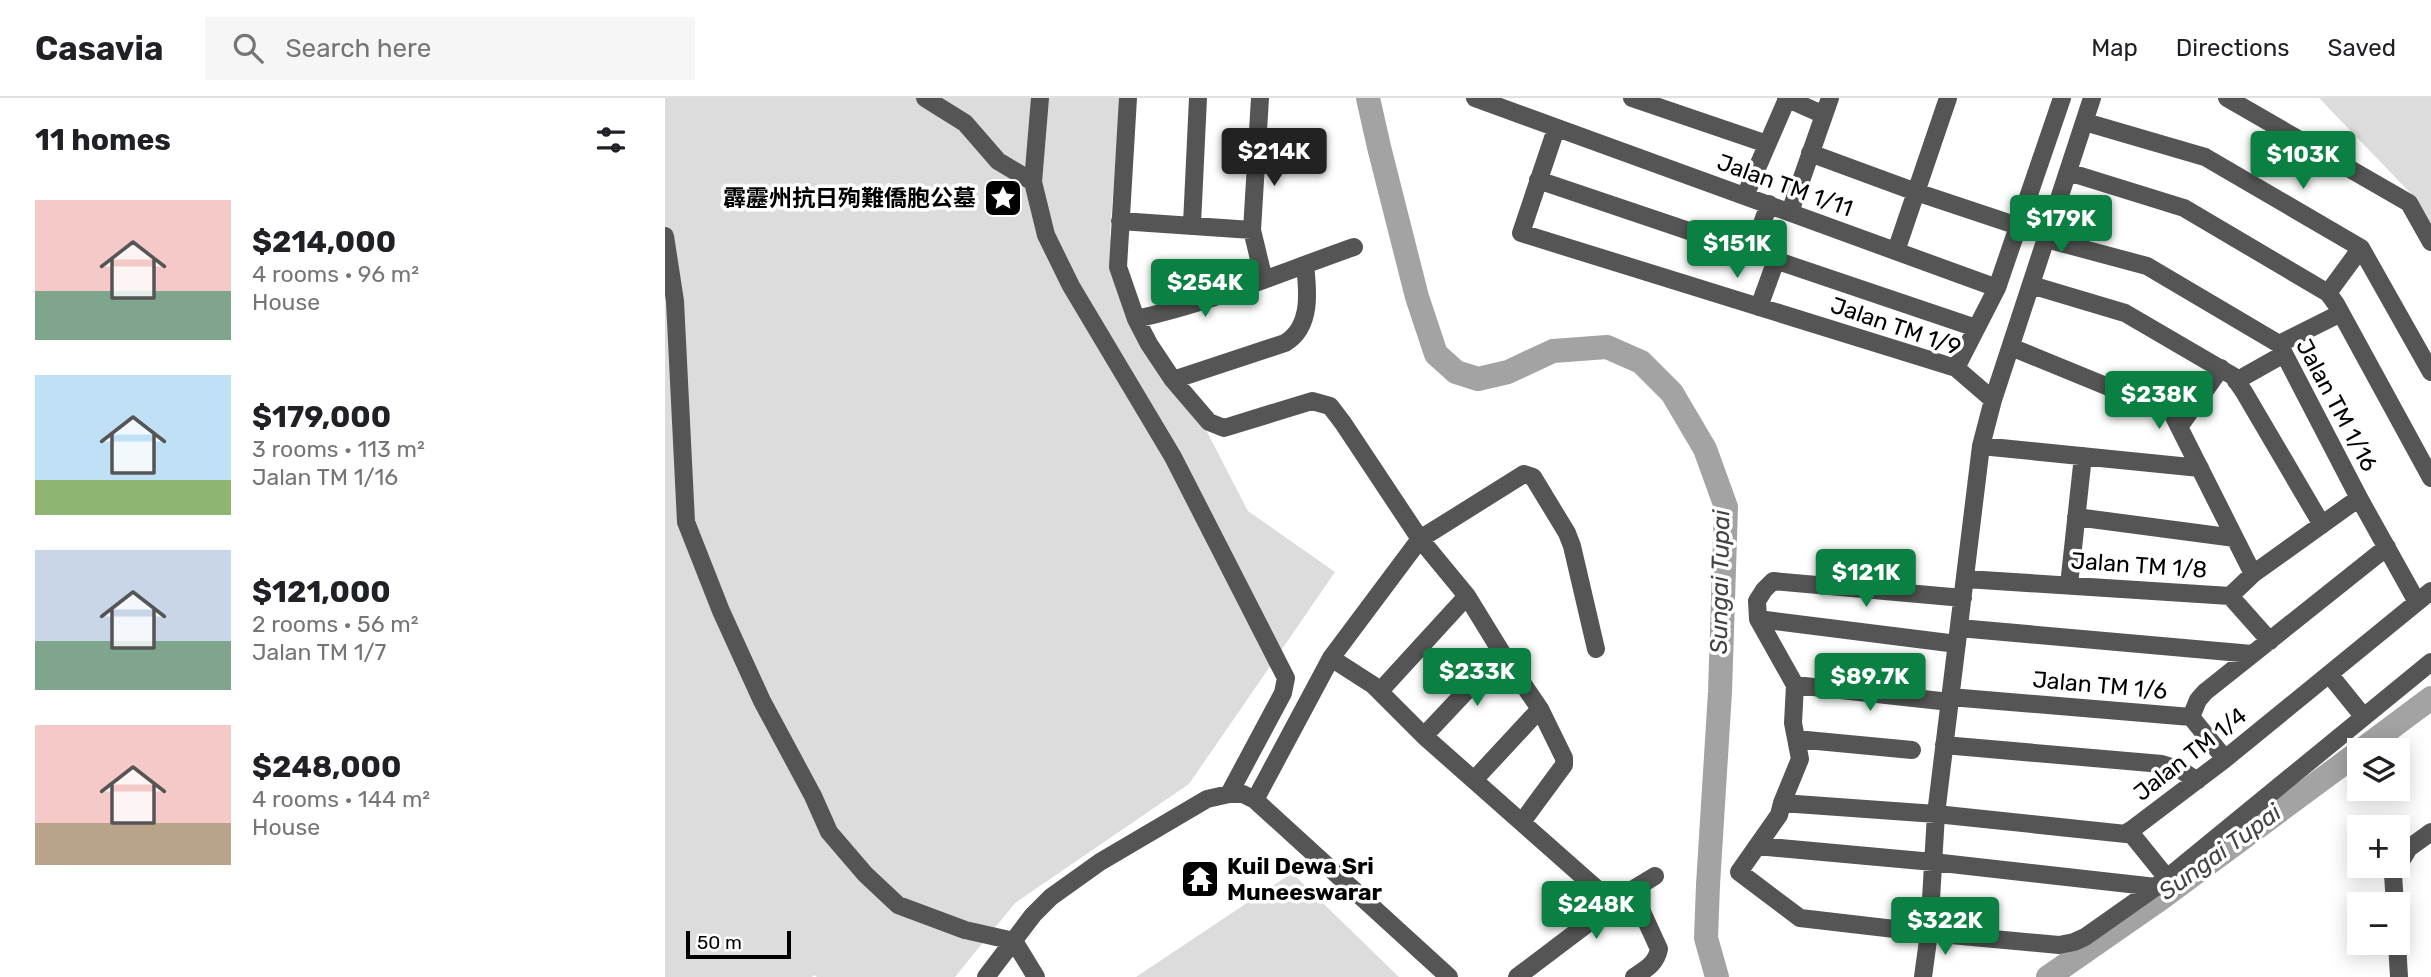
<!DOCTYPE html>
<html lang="en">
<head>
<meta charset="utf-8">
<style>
	:root { --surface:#fff; --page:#f6f6f6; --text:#202124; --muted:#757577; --line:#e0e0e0; --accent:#0b8043 }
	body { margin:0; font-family:Rubik,"Noto Sans SC",sans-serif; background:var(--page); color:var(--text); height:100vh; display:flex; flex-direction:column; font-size:26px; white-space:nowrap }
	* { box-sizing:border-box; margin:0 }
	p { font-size:23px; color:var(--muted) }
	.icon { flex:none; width:38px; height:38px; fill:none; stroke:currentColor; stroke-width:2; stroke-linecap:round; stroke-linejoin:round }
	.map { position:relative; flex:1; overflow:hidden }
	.details { display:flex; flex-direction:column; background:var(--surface); width:665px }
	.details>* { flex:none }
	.tools { position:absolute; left:1682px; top:640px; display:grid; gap:14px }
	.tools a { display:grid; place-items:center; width:63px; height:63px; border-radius:0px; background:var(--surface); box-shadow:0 4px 18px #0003; font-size:35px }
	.scale { position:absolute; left:21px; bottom:18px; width:105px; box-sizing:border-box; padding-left:7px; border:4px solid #000; border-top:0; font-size:19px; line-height:24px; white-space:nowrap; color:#000; -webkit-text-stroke:5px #fff; paint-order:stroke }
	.price { position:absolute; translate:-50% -60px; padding:0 16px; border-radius:7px; background:var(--accent); color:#fff; font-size:23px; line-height:46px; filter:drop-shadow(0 2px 4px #0008) }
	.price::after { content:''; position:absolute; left:50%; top:42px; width:21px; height:16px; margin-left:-10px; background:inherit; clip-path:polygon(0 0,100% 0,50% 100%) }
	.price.active { background:#222; color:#fff }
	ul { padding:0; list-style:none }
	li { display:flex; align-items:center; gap:21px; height:175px; padding:0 35px }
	li span { display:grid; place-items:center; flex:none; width:196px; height:140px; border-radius:0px; color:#555 }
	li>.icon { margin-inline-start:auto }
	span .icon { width:84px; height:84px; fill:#fffc; stroke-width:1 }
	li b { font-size:30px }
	h2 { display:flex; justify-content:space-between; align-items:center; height:84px; padding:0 35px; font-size:30px }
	header { display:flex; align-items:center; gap:42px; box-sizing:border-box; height:98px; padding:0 35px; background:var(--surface); border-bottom:2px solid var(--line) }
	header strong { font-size:33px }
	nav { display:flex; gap:38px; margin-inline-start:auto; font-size:24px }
	.search { width:490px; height:63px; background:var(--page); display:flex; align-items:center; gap:18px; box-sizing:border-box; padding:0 24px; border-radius:0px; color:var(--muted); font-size:26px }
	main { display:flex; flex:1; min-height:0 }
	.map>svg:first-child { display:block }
</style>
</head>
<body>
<header>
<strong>Casavia</strong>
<div class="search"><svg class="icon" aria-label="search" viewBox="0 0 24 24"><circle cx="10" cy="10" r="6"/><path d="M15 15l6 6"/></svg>Search here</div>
<nav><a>Map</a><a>Directions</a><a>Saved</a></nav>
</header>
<main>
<section class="details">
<h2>11 homes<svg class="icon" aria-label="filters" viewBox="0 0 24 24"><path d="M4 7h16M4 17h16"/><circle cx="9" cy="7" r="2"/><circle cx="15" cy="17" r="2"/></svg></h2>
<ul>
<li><span style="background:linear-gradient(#f6c9c9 65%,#7fa58c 0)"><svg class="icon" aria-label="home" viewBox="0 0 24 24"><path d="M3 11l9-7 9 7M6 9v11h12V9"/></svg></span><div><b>$214,000</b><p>4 rooms · 96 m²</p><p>House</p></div></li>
<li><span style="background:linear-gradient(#bfe0f5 75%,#8fb573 0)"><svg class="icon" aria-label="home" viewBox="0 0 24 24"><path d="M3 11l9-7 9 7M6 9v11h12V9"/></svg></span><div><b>$179,000</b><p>3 rooms · 113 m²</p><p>Jalan TM 1/16</p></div></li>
<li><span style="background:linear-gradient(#c9d6e8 65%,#7fa58c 0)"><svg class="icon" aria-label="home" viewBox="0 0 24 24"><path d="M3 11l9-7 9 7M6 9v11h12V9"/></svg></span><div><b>$121,000</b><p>2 rooms · 56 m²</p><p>Jalan TM 1/7</p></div></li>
<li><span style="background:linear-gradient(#f6c9c9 70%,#b9a48a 0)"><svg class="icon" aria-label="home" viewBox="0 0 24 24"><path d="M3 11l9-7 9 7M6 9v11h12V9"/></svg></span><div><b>$248,000</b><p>4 rooms · 144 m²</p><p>House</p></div></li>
</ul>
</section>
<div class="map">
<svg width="1766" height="879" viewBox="0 0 1766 879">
	<rect width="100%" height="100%" fill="#fff"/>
	<path fill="#dcdcdc" d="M0,0H455L445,135L449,178L539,328L583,413L670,474L524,686L350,805L290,879H152L149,877L147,879H0Z
		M1654,0H1766V125L1753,103Z
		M627,775L734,879H471Z"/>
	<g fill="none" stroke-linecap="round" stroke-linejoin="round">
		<path stroke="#a3a3a3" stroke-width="24" d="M703,0L714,49L752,199L771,256L791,274L813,281L843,274L888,253L942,249L976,264L1007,295L1040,351L1061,409L1055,594L1043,787L1041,840L1052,879
			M1695,653L1766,600
			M1383,879L1491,804L1694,654"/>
		<path stroke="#555" stroke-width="18" d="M260,0L300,25L333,63L368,84
			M375,0L368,84L381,137L406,188L508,359L621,580L618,595L564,696
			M463,0L453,169L471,221L484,246L508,282L544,324L559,330L647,303L665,308L678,325L755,441L802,498L837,555L875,611L899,660V667L857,724
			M595,0L587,132L599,182
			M810,0L1332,190
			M967,0L1102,46
			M1121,0L1159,17
			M1562,0L1744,105L1766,144
			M1420,24L1540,59L1696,150L1766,274
			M891,31L856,135L1291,270L1328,302
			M1145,55L1251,94L1353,128
			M1403,74L1519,110L1663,195L1671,206L1766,380
			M873,82L1311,230
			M1080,98L1122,1
			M1125,114L1165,0
			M455,123L587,132
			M527,126L533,0
			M0,138L10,203L21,424L56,513L97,603L148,698L164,734L200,776L233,807L300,832L349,843L371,879
			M1381,141L1482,168L1614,246L1694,400L1752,504
			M1231,153L1283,0
			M1087,154L1104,106
			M1366,187L1460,215L1568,278L1579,294L1657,427
			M1663,195L1696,150
			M1094,209L1111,162
			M471,221C546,205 617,174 689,149
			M1614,246L1676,215
			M1346,249L1507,315L1588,476
			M1291,270L1332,190L1397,0
			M508,282L620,245C647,229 643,193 640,167
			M1571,283L1619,256
			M1514,329L1556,270
			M1316,348L1535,370
			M1411,419L1570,440
			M1301,481L1565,498L1588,476L1694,400
			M1404,487L1418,358
			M1565,498L1605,543
			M1298,500L1108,483L1099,492L1092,503L1093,521L1130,587L1128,625L1135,661L1117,705L1114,717L1074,774L1135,820L1264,835L1394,847L1409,844L1420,839L1491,789L1766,564
			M1093,521L1292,546
			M1294,530L1587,556
			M666,560L708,587L759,638L949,806
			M1664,576L1698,618
			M1130,587L1285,604
			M715,593L802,498
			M1285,599L1526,619L1560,661
			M1526,619L1533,602L1540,594L1722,449
			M759,638L837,555
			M1131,641L1247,652
			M1279,647L1497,666L1516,672L1532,683
			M810,681L875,611
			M590,702L666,560L755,441L859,376L868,379L902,435L907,448L931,551
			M1117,705L1271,716L1461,736L1560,661L1766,493
			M1464,733L1502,780
			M1092,748L1268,764L1491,789
			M967,792L994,851C991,866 981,871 969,879
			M1730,807L1728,776L1744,750L1766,734
			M1732,845L1734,879
			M321,879L368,817L386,799L435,764L542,701L564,696H578L590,702L784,879
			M852,879L967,792L990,778
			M1258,879L1264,835L1271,716L1316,348L1328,302L1427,0"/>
	</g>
	<defs>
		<symbol id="sight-square" viewBox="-11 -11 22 22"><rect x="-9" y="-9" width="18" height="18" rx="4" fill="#000" stroke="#fff"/><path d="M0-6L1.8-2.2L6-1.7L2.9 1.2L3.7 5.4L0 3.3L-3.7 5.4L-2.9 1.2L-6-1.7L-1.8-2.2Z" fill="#fff"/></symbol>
		<symbol id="temple-square" viewBox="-11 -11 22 22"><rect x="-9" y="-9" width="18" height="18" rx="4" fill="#000" stroke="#fff"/><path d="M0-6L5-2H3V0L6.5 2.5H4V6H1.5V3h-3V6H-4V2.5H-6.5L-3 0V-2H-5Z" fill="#fff"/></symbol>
	</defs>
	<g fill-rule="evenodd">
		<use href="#sight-square" x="316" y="78" width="44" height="44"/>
		<use href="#temple-square" x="513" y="759" width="44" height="44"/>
	</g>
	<g text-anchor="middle" stroke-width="7" stroke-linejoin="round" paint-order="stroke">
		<g font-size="23" fill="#000" stroke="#fff">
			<text transform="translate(1120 87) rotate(20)" y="8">Jalan TM 1/11</text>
			<text transform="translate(1231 228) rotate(19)" y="8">Jalan TM 1/9</text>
			<text transform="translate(1672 307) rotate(62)" y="8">Jalan TM 1/16</text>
			<text transform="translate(1474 467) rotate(4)" y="8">Jalan TM 1/8</text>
			<text transform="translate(1435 587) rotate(5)" y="8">Jalan TM 1/6</text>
			<text transform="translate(1525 656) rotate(-38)" y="8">Jalan TM 1/4</text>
		</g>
		<g font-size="23" font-weight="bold" fill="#000" stroke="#fff" text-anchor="end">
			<text x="311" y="108">霹靂州抗日殉難僑胞公墓</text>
			<text x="562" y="776" text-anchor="start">Kuil Dewa Sri<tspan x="562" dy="26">Muneeswarar</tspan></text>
		</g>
		<g font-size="24" font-style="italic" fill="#444" stroke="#fff">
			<text transform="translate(1055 484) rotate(-89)" y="8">Sungai Tupai</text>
			<text transform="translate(1555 754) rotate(-36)" y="8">Sungai Tupai</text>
		</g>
	</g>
</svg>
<div class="tools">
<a><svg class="icon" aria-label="layers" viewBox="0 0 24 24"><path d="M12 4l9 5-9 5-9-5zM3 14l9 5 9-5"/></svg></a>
<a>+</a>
<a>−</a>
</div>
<div class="scale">50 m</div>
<b class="price active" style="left:609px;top:90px">$214K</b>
<b class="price" style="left:1638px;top:93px">$103K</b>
<b class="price" style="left:1396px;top:157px">$179K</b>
<b class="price" style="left:1072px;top:182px">$151K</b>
<b class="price" style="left:540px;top:221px">$254K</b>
<b class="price" style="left:1494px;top:333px">$238K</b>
<b class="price" style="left:1201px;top:511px">$121K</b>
<b class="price" style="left:812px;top:610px">$233K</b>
<b class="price" style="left:1205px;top:615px">$89.7K</b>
<b class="price" style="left:931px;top:843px">$248K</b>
<b class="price" style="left:1280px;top:859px">$322K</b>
</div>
</main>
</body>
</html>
